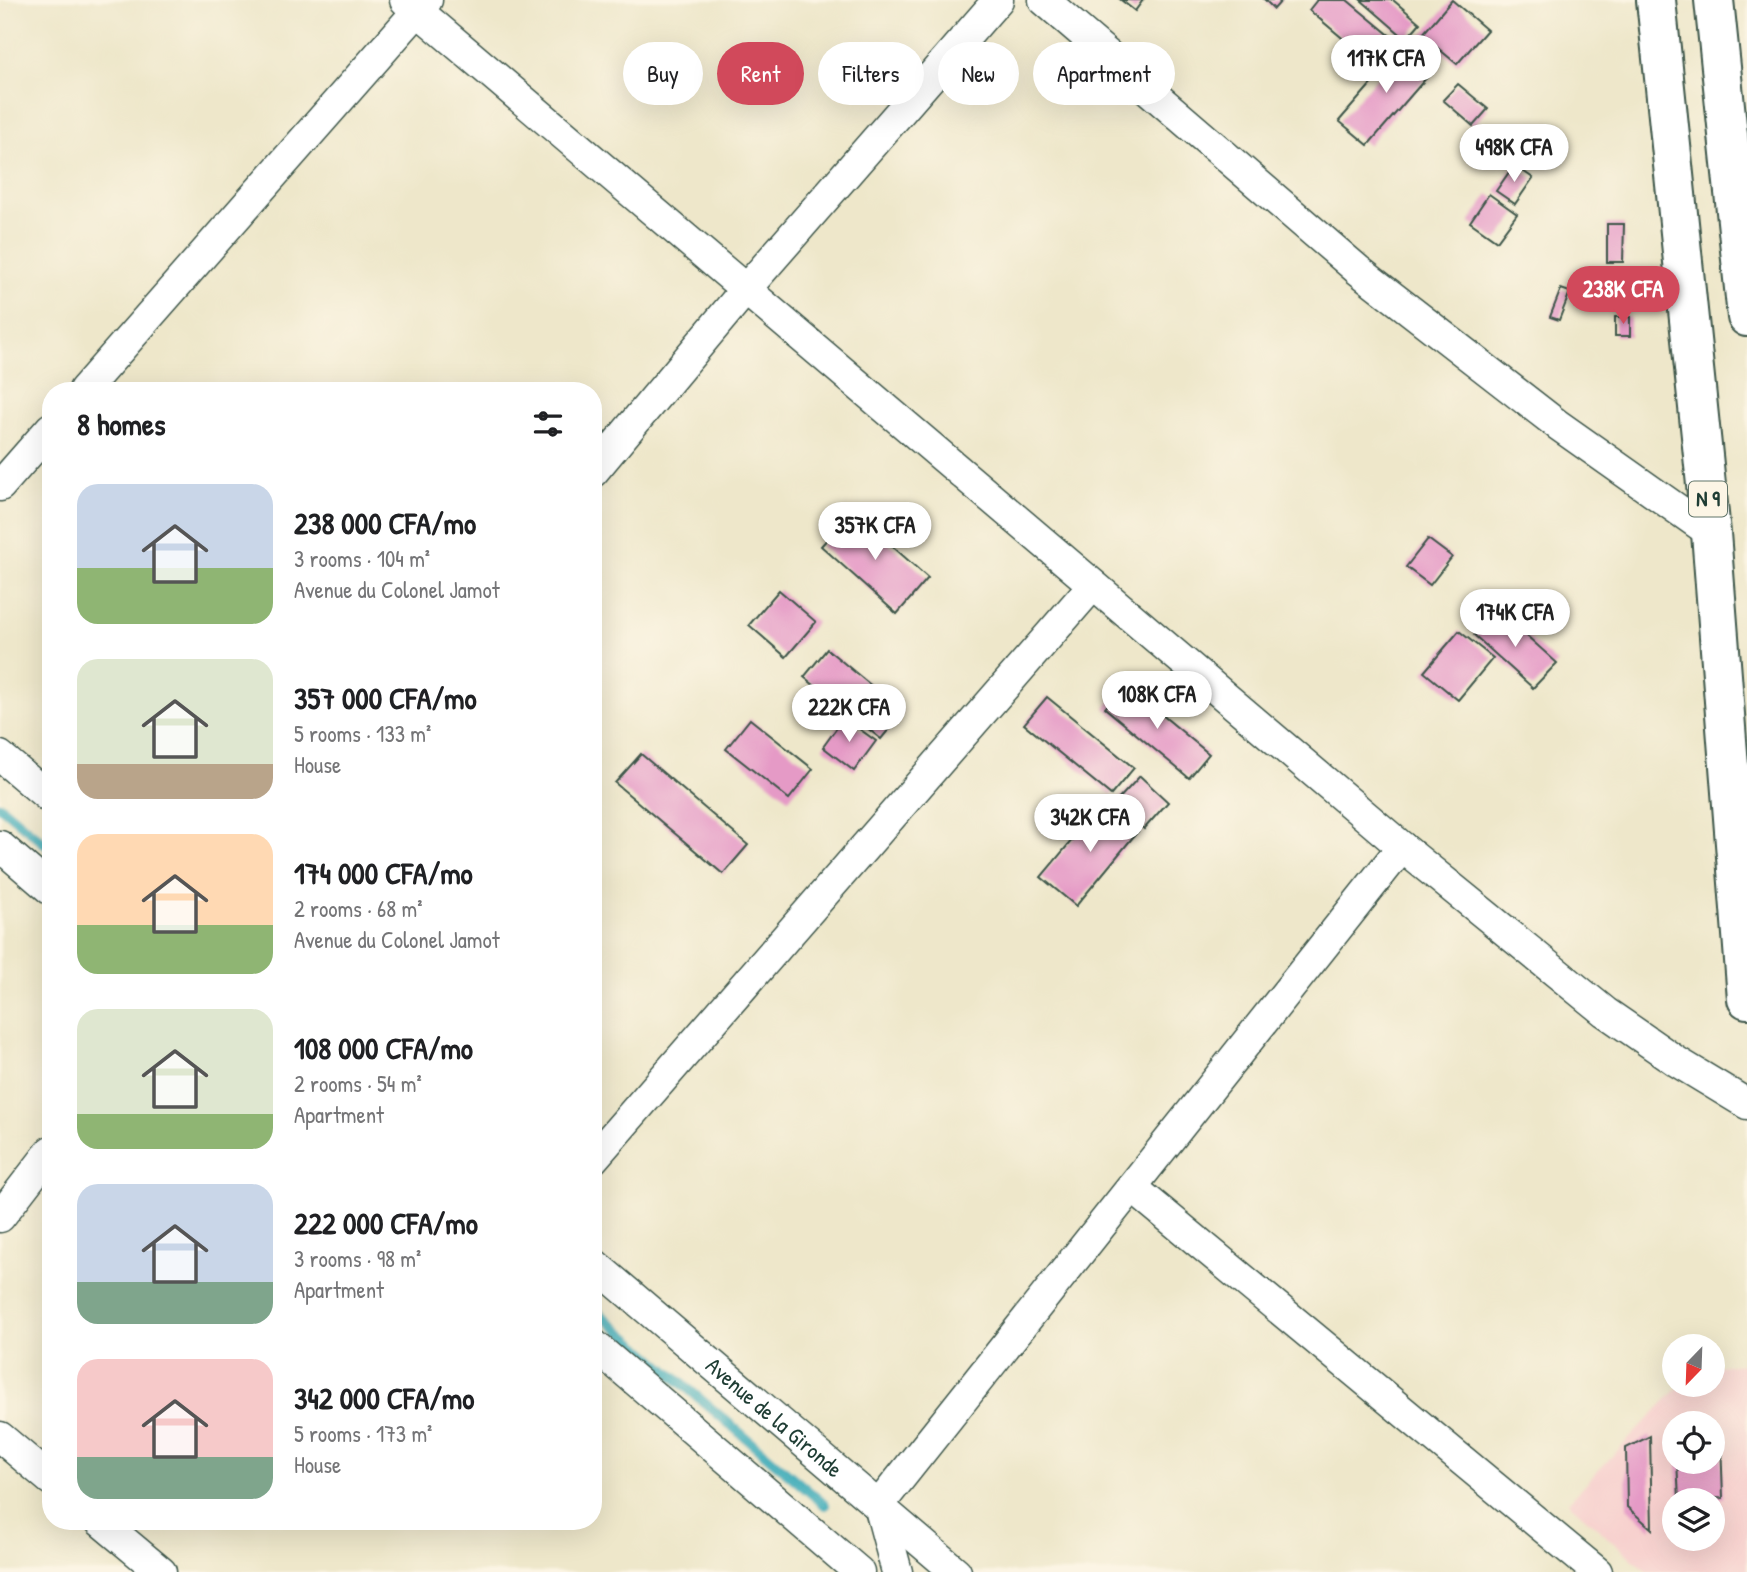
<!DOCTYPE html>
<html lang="en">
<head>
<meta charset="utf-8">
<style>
	:root { --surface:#fff; --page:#f2f2f2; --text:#202124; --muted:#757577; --accent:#d1495b }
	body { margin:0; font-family:"Patrick Hand",sans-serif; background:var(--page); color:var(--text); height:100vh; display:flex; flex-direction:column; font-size:26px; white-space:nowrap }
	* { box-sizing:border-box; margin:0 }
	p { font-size:23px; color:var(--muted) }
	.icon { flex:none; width:38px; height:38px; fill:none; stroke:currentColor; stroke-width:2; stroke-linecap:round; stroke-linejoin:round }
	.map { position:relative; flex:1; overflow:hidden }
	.drawer { position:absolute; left:42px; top:382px; width:560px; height:1148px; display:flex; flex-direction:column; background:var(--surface); border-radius:28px; box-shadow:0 7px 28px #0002 }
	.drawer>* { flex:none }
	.banner { position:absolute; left:623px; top:42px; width:665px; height:63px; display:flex; gap:14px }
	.needle { width:46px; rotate:203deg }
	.fabs { position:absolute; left:1662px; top:1334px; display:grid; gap:14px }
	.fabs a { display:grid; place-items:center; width:63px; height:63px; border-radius:50%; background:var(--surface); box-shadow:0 7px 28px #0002; font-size:35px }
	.price { position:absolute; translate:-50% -60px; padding:0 16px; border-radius:24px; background:#fff; color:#222; font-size:23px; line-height:46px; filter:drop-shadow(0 2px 4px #0008) }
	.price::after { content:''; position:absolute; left:50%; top:42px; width:21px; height:16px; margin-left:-10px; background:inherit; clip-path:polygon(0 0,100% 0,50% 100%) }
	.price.selected { background:var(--accent); color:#fff }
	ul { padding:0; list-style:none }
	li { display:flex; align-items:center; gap:21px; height:175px; padding:0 35px }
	li span { display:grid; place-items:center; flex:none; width:196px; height:140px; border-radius:21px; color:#555 }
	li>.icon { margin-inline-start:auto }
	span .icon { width:84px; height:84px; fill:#fffc; stroke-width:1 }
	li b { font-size:30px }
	h2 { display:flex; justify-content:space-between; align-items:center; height:84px; padding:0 35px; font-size:30px }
	.chip { padding:0 24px; border-radius:32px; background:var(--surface); box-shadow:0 7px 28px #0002; font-size:24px; line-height:63px }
	.chip.selected { background:var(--accent); color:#fff }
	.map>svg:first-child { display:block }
</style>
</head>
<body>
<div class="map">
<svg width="1747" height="1572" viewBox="0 0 1747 1572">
	<rect width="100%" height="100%" fill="#fcf5e5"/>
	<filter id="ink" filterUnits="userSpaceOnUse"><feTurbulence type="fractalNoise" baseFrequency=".0143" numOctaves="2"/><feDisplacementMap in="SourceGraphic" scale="14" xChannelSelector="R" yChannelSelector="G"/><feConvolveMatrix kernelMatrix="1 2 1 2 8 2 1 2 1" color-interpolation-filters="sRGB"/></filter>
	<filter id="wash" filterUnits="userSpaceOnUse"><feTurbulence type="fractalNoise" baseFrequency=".00686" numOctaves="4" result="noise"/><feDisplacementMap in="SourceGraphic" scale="28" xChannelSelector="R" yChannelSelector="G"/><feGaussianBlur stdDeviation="1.57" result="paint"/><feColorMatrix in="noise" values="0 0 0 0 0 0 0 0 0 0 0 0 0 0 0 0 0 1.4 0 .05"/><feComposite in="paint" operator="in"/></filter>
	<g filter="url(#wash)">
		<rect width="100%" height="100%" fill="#eee7ca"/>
		<path fill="#f7d0ce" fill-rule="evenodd" d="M1747,1364V1572H1647L1568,1502L1682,1384H1713V1366ZM1675,1423H1713V1461H1675ZM1675,1500H1713V1538H1675Z"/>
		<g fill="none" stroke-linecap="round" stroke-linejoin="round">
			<path stroke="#3baab8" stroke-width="10" d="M0,806L51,849
				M593,1308L825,1505"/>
		</g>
		<g id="blocks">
			<path fill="#e59ac6" d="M1121,0H1143L1135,11Z
				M1265,0H1282L1274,9Z
				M1317,0H1347L1399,43L1378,68L1309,10Z
				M1361,0H1393L1420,23L1406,39Z
				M1452,0L1487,30L1457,64L1422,35Z
				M1405,45L1434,69L1368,145L1339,121Z
				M1458,84L1488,109L1473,126L1443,100Z
				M1514,165L1533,178L1515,204L1496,191Z
				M1489,194L1517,214L1497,241L1470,222Z
				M1607,224H1624L1623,262H1607Z
				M1561,289L1570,292L1559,320L1550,317Z
				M1615,317H1630V336H1615Z
				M853,511L928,578L897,614L821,546Z
				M1428,539L1452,557L1430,585L1406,567Z
				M779,590L816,622L786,657L749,625Z
				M1497,609L1557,663L1533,688L1474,635Z
				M1459,631L1493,658L1458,700L1424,672Z
				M827,649L903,712L881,739L804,677Z
				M1125,684L1209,754L1189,778L1105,708Z
				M1047,697L1134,768L1111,795L1024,724Z
				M844,718L876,741L854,771L823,747Z
				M750,719L813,769L789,799L726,749Z
				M641,754L748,845L723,874L615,783Z
				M1140,776L1168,802L1144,829L1115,803Z
				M1104,802L1138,831L1076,906L1041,877Z
				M1650,1436L1652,1529L1627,1507L1626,1448Z
				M1721,1440L1723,1498L1679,1499L1677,1461H1713V1441Z"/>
		</g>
	</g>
	<g filter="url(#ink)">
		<use href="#blocks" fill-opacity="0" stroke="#3e564a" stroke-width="2"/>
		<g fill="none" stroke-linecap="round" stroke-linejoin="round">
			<defs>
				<g id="street">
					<path d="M405,0L1402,847L1605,1012L1676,1061L1747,1104"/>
					<path d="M1044,0L1358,270L1558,425L1711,533"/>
					<path d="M84,390L427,0"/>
					<path d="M593,472L745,290L998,0"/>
					<path d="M0,486L51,428"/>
					<path d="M0,756L51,799"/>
					<path d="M0,846L51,890"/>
					<path d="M593,1159L1093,585"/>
					<path d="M1133,1188L1597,1572"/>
					<path d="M0,1217L51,1151"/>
					<path id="s1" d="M593,1263L956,1572"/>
					<path d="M593,1344L859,1572"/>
					<path d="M0,1437L51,1480"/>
					<path d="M100,1521L161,1572"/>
					<path d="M897,1572L879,1505L1402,847"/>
				</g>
				<path id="primary" d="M1656,0L1711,533L1747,999
					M1714,0L1747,317"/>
			</defs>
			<use href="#street" stroke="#3e564a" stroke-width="33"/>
			<use href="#primary" stroke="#3e564a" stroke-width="42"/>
			<use href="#street" stroke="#fff" stroke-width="30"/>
			<use href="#primary" stroke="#fff" stroke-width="38"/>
		</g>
	</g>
	<g text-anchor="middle" stroke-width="7" stroke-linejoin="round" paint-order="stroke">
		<rect fill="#fcf5e5" stroke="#617469" stroke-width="2" x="1689" y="481.5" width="38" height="35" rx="5"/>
		<g font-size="21" font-weight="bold" fill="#1f3d34">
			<text x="1708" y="506">N 9</text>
		</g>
		<g font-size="23" fill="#1f3d34" stroke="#fcf5e5">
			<text dy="8" stroke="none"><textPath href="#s1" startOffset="238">Avenue de la Gironde</textPath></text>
		</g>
	</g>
</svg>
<div class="fabs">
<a><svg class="needle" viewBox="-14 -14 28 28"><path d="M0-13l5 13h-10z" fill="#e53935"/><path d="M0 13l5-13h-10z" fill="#757577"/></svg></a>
<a><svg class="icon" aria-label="locate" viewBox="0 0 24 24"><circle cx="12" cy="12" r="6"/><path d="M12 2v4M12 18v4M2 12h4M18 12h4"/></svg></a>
<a><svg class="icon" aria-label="layers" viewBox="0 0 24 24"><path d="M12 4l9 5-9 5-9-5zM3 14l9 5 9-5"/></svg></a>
</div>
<b class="price" style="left:1386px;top:95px">117K CFA</b>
<b class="price" style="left:1514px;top:184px">498K CFA</b>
<b class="price selected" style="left:1623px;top:326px">238K CFA</b>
<b class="price" style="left:875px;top:562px">357K CFA</b>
<b class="price" style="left:1515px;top:649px">174K CFA</b>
<b class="price" style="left:1157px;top:731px">108K CFA</b>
<b class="price" style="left:849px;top:744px">222K CFA</b>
<b class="price" style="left:1090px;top:854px">342K CFA</b>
<div class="banner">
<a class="chip">Buy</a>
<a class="chip selected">Rent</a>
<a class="chip">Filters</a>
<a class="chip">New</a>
<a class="chip">Apartment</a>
</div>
<section class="drawer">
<h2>8 homes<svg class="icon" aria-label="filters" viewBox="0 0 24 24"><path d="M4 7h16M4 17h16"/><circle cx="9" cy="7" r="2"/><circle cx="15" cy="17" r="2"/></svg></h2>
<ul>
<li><span style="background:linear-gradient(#c9d6e8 60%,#8fb573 0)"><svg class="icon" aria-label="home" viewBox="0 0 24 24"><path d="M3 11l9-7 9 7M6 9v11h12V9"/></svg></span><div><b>238 000 CFA/mo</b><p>3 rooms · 104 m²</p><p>Avenue du Colonel Jamot</p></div></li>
<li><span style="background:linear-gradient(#dfe7d0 75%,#b9a48a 0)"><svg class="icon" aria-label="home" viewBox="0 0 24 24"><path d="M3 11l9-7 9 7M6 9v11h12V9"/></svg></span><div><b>357 000 CFA/mo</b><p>5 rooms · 133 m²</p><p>House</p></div></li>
<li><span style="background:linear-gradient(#ffd9b3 65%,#8fb573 0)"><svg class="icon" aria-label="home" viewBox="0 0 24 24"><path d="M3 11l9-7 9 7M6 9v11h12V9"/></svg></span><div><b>174 000 CFA/mo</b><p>2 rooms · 68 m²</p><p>Avenue du Colonel Jamot</p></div></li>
<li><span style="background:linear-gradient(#dfe7d0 75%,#8fb573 0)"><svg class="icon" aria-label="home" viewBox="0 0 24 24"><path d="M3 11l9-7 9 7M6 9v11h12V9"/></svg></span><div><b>108 000 CFA/mo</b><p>2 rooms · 54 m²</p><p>Apartment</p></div></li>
<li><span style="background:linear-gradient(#c9d6e8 70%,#7fa58c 0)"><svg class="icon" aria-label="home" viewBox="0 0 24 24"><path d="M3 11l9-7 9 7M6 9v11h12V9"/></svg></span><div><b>222 000 CFA/mo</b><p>3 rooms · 98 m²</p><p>Apartment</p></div></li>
<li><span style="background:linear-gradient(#f6c9c9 70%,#7fa58c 0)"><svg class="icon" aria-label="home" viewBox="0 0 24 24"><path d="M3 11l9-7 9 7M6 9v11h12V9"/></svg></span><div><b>342 000 CFA/mo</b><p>5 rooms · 173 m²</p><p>House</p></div></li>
</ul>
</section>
</div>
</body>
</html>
